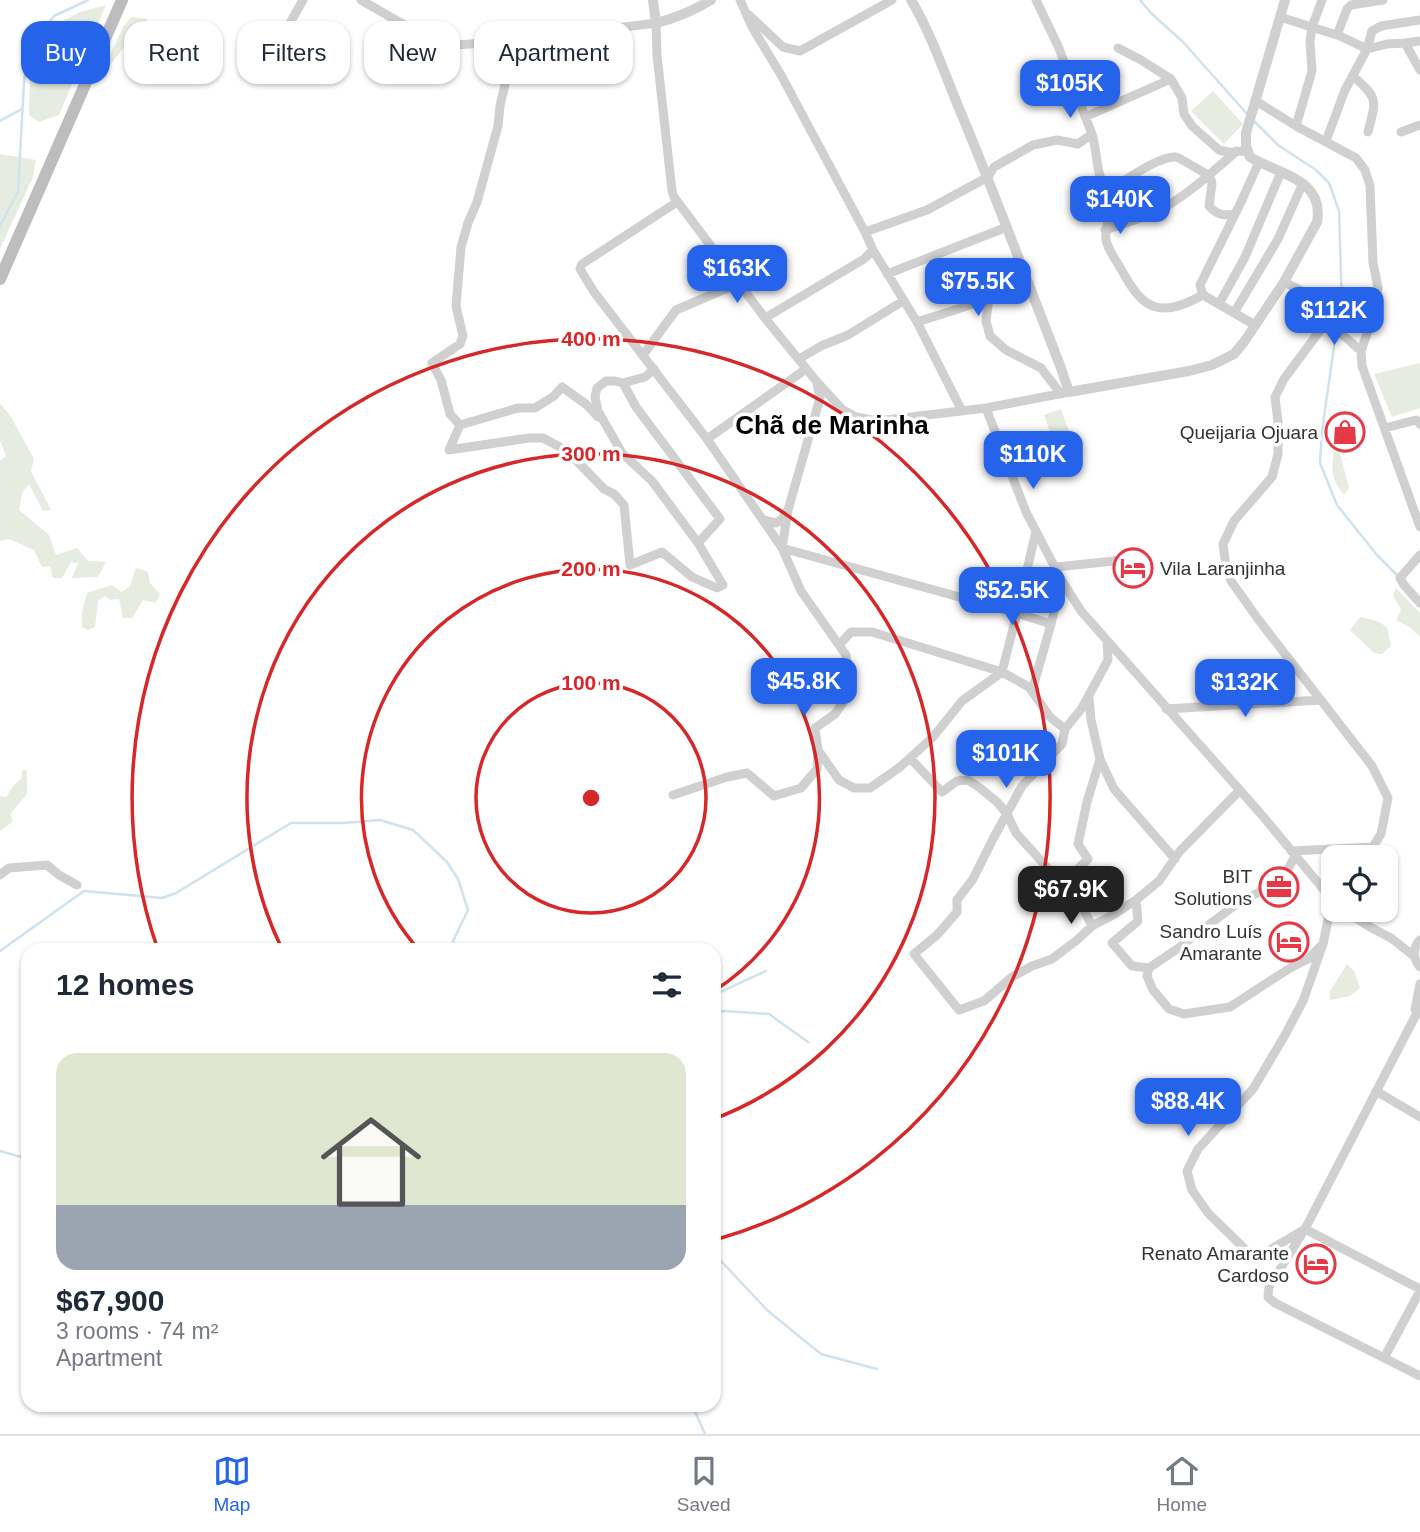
<!DOCTYPE html>
<meta charset="utf-8">
<style>
:root{--surface:#fff;--page:#f2f2f3;--text:#1f2937;--muted:#747a83;--line:#e0e1e3;--accent:#2563eb}
body{margin:0;font-family:Helvetica,sans-serif;background:var(--page);color:var(--text);height:100vh;display:flex;flex-direction:column;font-size:26px;white-space:nowrap}
*{box-sizing:border-box;margin:0}
p{font-size:23px;color:var(--muted)}
.icon{flex:none;width:38px;height:38px;fill:none;stroke:currentColor;stroke-width:2;stroke-linecap:round;stroke-linejoin:round}
.map{position:relative;flex:1;overflow:hidden}
.details{position:absolute;left:21px;top:943px;width:700px;height:469px;display:flex;flex-direction:column;background:var(--surface);border-radius:21px;box-shadow:0 2px 5px #0004}
.details>*{flex:none}
.hud{position:absolute;left:21px;top:21px;width:700px;height:63px;display:flex;gap:14px}
.tools{position:absolute;left:1321px;top:845px;display:grid;gap:14px}
.tools a{display:grid;place-items:center;width:77px;height:77px;border-radius:14px;background:var(--surface);box-shadow:0 2px 5px #0004;font-size:35px}
.price{position:absolute;translate:-50% -60px;padding:0 16px;border-radius:14px;background:var(--accent);color:#fff;font-size:23px;line-height:46px;filter:drop-shadow(0 2px 4px #0008)}
.price::after{content:'';position:absolute;left:50%;top:42px;width:21px;height:16px;margin-left:-10px;background:inherit;clip-path:polygon(0 0,100% 0,50% 100%)}
.price.selected{background:#222;color:#fff}
ul{padding:0;list-style:none}
li{display:grid;align-content:center;gap:14px;height:371px;padding:0 35px}
li+li{border-top:2px solid var(--line)}
li span{display:grid;place-items:center;height:217px;border-radius:21px;color:#555}
li>.icon{margin-inline-start:auto}
span .icon{width:126px;height:126px;fill:#fffc;stroke-width:1}
li b{font-size:30px}
h2{display:flex;justify-content:space-between;align-items:center;height:84px;padding:0 35px;font-size:30px}
.chip{padding:0 24px;border-radius:21px;background:var(--surface);box-shadow:0 2px 5px #0004;font-size:24px;line-height:63px}
.chip.selected{background:var(--accent);color:#fff}
.menu{display:flex;justify-content:space-around;align-items:center;height:98px;border-top:2px solid var(--line);background:var(--surface);font-size:19px;color:var(--muted)}
.menu a{display:grid;justify-items:center;gap:4px}
.menu .selected{color:var(--accent)}
.map>svg:first-child{display:block}
.green{fill:#e6ecdf}
.lines{fill:none;stroke-linecap:round;stroke-linejoin:round}
.stream{stroke:#cfe2ee;stroke-width:2.5}
.minor{stroke:#d0d0d0;stroke-width:9}
.tertiary{stroke:#d0d0d0;stroke-width:10}
.secondary{stroke:#bdbdbd;stroke-width:12}
.ring{fill:none;stroke:#d62828;stroke-width:3.5}
.labels{text-anchor:middle;stroke-width:7;stroke-linejoin:round;paint-order:stroke}
.poi-label{font-size:19px;fill:#333;stroke:#fff;text-anchor:end}
.district-label{font-size:26px;font-weight:bold;fill:#000;stroke:#fff}
.centre{fill:#d62828;stroke:#fff;stroke-width:3.5}
.ring-label{font-size:21px;text-anchor:middle;font-weight:bold;fill:#d62828;stroke:#fff;stroke-width:7;stroke-linejoin:round;paint-order:stroke}
</style>
<div class="map">
<svg width="1420" height="1434" viewBox="0 0 1420 1434">
<rect width="100%" height="100%" fill="#fff"/>
<path class="green" d="M106,5L59,115L39,122L29,115L30,70L42,44L57,24L80,12Z
M131,17L147,19L150,33L139,39L128,42L99,79L123,27Z
M1213,91L1243,124L1224,144L1191,111Z
M0,154L36,160L33,177L0,249Z
M1420,363V408L1392,417L1374,374Z
M0,403L11,417L34,459L31,471L51,510L43,511L29,484L22,493L19,510L49,535L56,555L77,548L88,561L106,562L98,577L72,578L78,563L71,562L62,578H53L50,566L42,567L34,550L9,539L0,541V461L6,456L0,440Z
M1061,409L1074,445L1057,452L1044,415Z
M1334,450H1339L1349,488L1344,495C1331,478 1331,471 1334,450Z
M136,568L148,572L150,583L160,594L156,603L143,600L132,618H123L119,599L110,600L105,596L98,601L95,627L88,630L82,627V612L87,593L112,585L122,592L130,586Z
M1396,588L1420,613V637L1411,628L1396,620L1401,610L1393,595Z
M1360,617L1377,621L1387,627L1391,646L1382,654L1374,653L1350,630Z
M23,769L27,771V794L11,813L12,822L0,831V796L6,797L14,785L21,779Z
M1347,964L1354,971L1360,988L1350,996L1330,1000V991Z"/>
<g class="lines">
<path class="stream" d="M1140,0L1151,13L1183,42L1248,115
M1253,120L1278,145L1316,170L1329,183L1339,211L1342,308L1337,326
M0,121L22,109
M0,226L18,192L24,82L28,50L54,16L88,0
M1336,333L1322,431L1320,463L1337,505L1377,555L1398,576
M0,951L84,891L162,898L176,893L291,823H343L380,820L413,830L447,862L458,879L468,910L453,941L454,950
M714,995L766,971
M714,1013L725,1011L769,1014L808,1042
M0,1151L28,1159
M714,1256L720,1260L714,1303
M720,1260L768,1311L821,1354L877,1369
M692,1405L705,1434"/>
<path class="minor" d="M361,0L441,46L515,41L656,23L657,55L672,191L674,197L765,318L817,382L843,410L856,417L877,421L986,408L1069,392
M740,0L752,27L781,75L865,232
M749,15L783,47L800,51L892,0
M1280,17L1340,36L1367,49L1387,44L1405,43L1420,70
M1337,35L1347,9L1351,5L1383,0
M1405,43L1420,41
M1118,48L1141,60L1171,79
M260,76L303,0
M1353,76C1379,99 1376,100 1368,132
M1256,101L1296,126L1356,158L1365,170L1370,186L1373,263L1378,287L1376,307L1361,351L1362,366L1420,527
M1085,117L1171,79L1182,98L1184,114L1192,126L1219,150L1228,152L1247,151
M1296,126L1312,71L1310,41L1312,27L1322,0
M1401,132L1420,125
M1092,134C1096,147 1096,159 1099,172C1101,182 1109,192 1110,202C1112,216 1104,227 1106,240C1108,250 1116,260 1121,269C1143,310 1159,319 1203,295
M1326,141L1345,90L1367,49L1372,31L1381,26L1420,20
M1106,192C1122,183 1159,155 1176,157C1180,158 1204,173 1210,176L1212,184L1209,206C1217,215 1224,216 1235,214
M677,202L582,264L580,269L594,292L707,439L782,548L788,510L820,398L817,384
M1105,230C1124,223 1144,218 1162,209C1190,193 1212,172 1237,151
M873,250L917,322L962,411
M887,274L1007,227
M1284,282L1302,291L1327,321L1361,351
M989,298L986,321L990,336L1006,350L1041,368L1061,394
M1219,304L1245,257L1281,172
M1234,313L1278,239L1303,183
M765,318L864,259L873,250L865,232L927,210L988,177L994,167L1033,145L1057,140L1078,144L1092,134L1058,46L1036,0
M1327,321L1284,379L1275,397L1278,422V454L1272,477L1234,521L1223,544L1226,566L1231,581L1258,619L1372,766L1388,798L1381,834L1366,858
M917,322L961,308L1029,283
M1255,325L1203,295L1200,285L1242,200L1259,162
M643,355L676,310L739,283
M799,359L821,346L848,335L903,301
M623,383L636,407L720,519L698,543L652,481L622,453L598,411L595,397L597,388L606,381H615L623,383L645,377L654,369
M986,408L1026,512L1062,581L1081,611L1261,814L1334,902
M460,425L449,450L529,438H543L560,447L576,460L604,489L614,494L624,505L630,565L662,552L692,577L717,588L723,585L698,543
M460,425L450,414L441,380L432,363L460,344L463,336L456,306L461,247L468,223L477,202L498,126L500,106L515,41
M460,425L518,408H535L554,396L562,387L587,405L598,417
M1385,428L1416,420L1420,424
M707,439L806,369
M763,520L776,523L782,519L787,511
M1036,531L1017,613L1051,624L1062,581
M782,548L1017,613L1002,672L872,632H851L839,645
M1420,555L1400,578L1404,585L1420,603
M1056,567L1134,559
M1032,691L1051,624
M1089,698L1091,720L1100,759L1114,789L1175,859
M1166,709L1321,700
M1065,729L1082,708L1108,660L1107,640
M818,750L839,780L854,788H870L900,767L933,737L962,701L1002,672L1029,687L1050,717L1065,729L1062,744L1022,786L994,837L973,879L957,900V912L937,935L914,954L959,1010L984,1001L1012,977L1032,966L1052,959L1077,940L1092,926L1113,915L1136,900
M910,758L942,792L957,781L968,780L980,788L997,802L1007,814L1016,833L1062,884
M1240,790L1180,851L1159,881L1136,900L1138,921L1112,943L1132,966L1149,968L1177,949L1239,902L1268,888L1286,873L1295,856
M673,795L727,777L747,773L774,796L801,788L817,769L818,750L815,728L835,714L850,692L846,655L801,591L782,548
M1291,851L1373,847
M0,875L9,868L47,865L59,875L77,885
M1344,910L1368,926L1391,938L1414,956
M1092,926L1084,910L1062,884L1088,859L1078,844L1087,802L1100,759
M1420,940C1412,948 1413,959 1420,967
M1323,944L1303,1001L1285,1035L1253,1089L1198,1149L1187,1171L1192,1190L1208,1213L1250,1254L1268,1251L1305,1229L1420,1289
M1149,968L1147,976L1153,990L1169,1009L1184,1014L1230,1007L1290,968L1308,959L1323,944L1332,901
M1420,1007L1305,1229L1269,1287L1268,1297L1275,1303L1420,1376
M1415,1010L1420,984
M1376,1091L1420,1117
M1384,1358L1420,1291"/>
<path class="tertiary" d="M653,0L656,23C676,18 693,11 711,0
M911,0C932,35 945,75 961,113C996,197 1028,283 1061,368L1069,392L1189,371L1212,365L1234,354L1244,342L1284,282L1317,222C1325,179 1278,174 1250,157L1246,146V133L1285,0"/>
<path class="secondary" d="M0,279L122,0"/>
</g>
<g class="ring">
<circle cx="591" cy="798" r="115"/>
<path d="M419 950A229 229 0 1 1 714 991"/>
<path d="M282 949A344 344 0 1 1 714 1119"/>
<path d="M157 947A459 459 0 1 1 718 1239"/>
</g>
<defs>
<g id="shop-ring" transform="scale(2.0125)"><circle r="9.5" fill="#fff" stroke="#e63946" stroke-width="1.5"/><path d="M-5-2.5h2.3a2.7 3.5 0 0 1 5.4 0H5L5.5 6h-11ZM-1.5-2.5h3a1.5 2.3 0 0 0-3 0Z" fill="#e63946"/></g>
<g id="hotel-ring" transform="scale(2.0125)"><circle r="9.5" fill="#fff" stroke="#e63946" stroke-width="1.5"/><path d="M-6-4.5h1.5V1H6V5H4.5V3h-9V5H-6ZM-4 0a1.8 1.8 0 1 1 3.6 0ZM.5 0V-2.5h3Q6-2.5 6 0Z" fill="#e63946"/></g>
<g id="office-ring" transform="scale(2.0125)"><circle r="9.5" fill="#fff" stroke="#e63946" stroke-width="1.5"/><path d="M-6-3h4V-5.5h4V-3h4V5H-6ZM-1-4.5V-3h2v-1.5ZM-6 0V1H6V0Z" fill="#e63946"/></g>
</defs>
<g fill-rule="evenodd">
<use href="#shop-ring" x="1345" y="432"/>
<use href="#hotel-ring" x="1133" y="568"/>
<use href="#office-ring" x="1279" y="887"/>
<use href="#hotel-ring" x="1289" y="942"/>
<use href="#hotel-ring" x="1316" y="1264"/>
</g>
<g class="labels">
<g class="poi-label">
<text x="1318" y="439">Queijaria Ojuara</text>
<text x="1160" y="575" text-anchor="start">Vila Laranjinha</text>
<text x="1252" y="883">BIT<tspan x="1252" dy="22">Solutions</tspan></text>
<text x="1262" y="938">Sandro Luís<tspan x="1262" dy="22">Amarante</tspan></text>
<text x="1289" y="1260">Renato Amarante<tspan x="1289" dy="22">Cardoso</tspan></text>
</g>
<g class="district-label">
<text x="832" y="434">Chã de Marinha</text>
</g>
</g>
<circle cx="591" cy="798" r="10" class="centre"/>
<g class="ring-label">
<text x="591" y="346">400 m</text>
<text x="591" y="461">300 m</text>
<text x="591" y="576">200 m</text>
<text x="591" y="690">100 m</text>
</g>
</svg>
<div class="tools">
<a><svg class="icon" aria-label="locate" viewBox="0 0 24 24"><circle cx="12" cy="12" r="6"/><path d="M12 2v4M12 18v4M2 12h4M18 12h4"/></svg></a>
</div>
<b class="price" style="left:1070px;top:120px">$105K</b>
<b class="price" style="left:1120px;top:236px">$140K</b>
<b class="price" style="left:737px;top:305px">$163K</b>
<b class="price" style="left:978px;top:318px">$75.5K</b>
<b class="price" style="left:1334px;top:347px">$112K</b>
<b class="price" style="left:1033px;top:491px">$110K</b>
<b class="price" style="left:1012px;top:627px">$52.5K</b>
<b class="price" style="left:804px;top:718px">$45.8K</b>
<b class="price" style="left:1245px;top:719px">$132K</b>
<b class="price" style="left:1006px;top:790px">$101K</b>
<b class="price selected" style="left:1071px;top:926px">$67.9K</b>
<b class="price" style="left:1188px;top:1138px">$88.4K</b>
<div class="hud">
<a class="chip selected">Buy</a>
<a class="chip">Rent</a>
<a class="chip">Filters</a>
<a class="chip">New</a>
<a class="chip">Apartment</a>
</div>
<section class="details">
<h2>12 homes<svg class="icon" aria-label="filters" viewBox="0 0 24 24"><path d="M4 7h16M4 17h16"/><circle cx="9" cy="7" r="2"/><circle cx="15" cy="17" r="2"/></svg></h2>
<ul>
<li><span style="background:linear-gradient(#dfe7d0 70%,#9aa5b1 0)"><svg class="icon" aria-label="home" viewBox="0 0 24 24"><path d="M3 11l9-7 9 7M6 9v11h12V9"/></svg></span><div><b>$67,900</b><p>3 rooms · 74 m²</p><p>Apartment</p></div></li>
</ul>
</section>
</div>
<nav class="menu">
<a class="selected"><svg class="icon" aria-label="map" viewBox="0 0 24 24"><path d="M3 6l6-2 6 2 6-2v14l-6 2-6-2-6 2zM9 4v14M15 6v14"/></svg>Map</a>
<a><svg class="icon" aria-label="saved" viewBox="0 0 24 24"><path d="M7 4h10v16l-5-4-5 4z"/></svg>Saved</a>
<a><svg class="icon" aria-label="home" viewBox="0 0 24 24"><path d="M3 11l9-7 9 7M6 9v11h12V9"/></svg>Home</a>
</nav>
